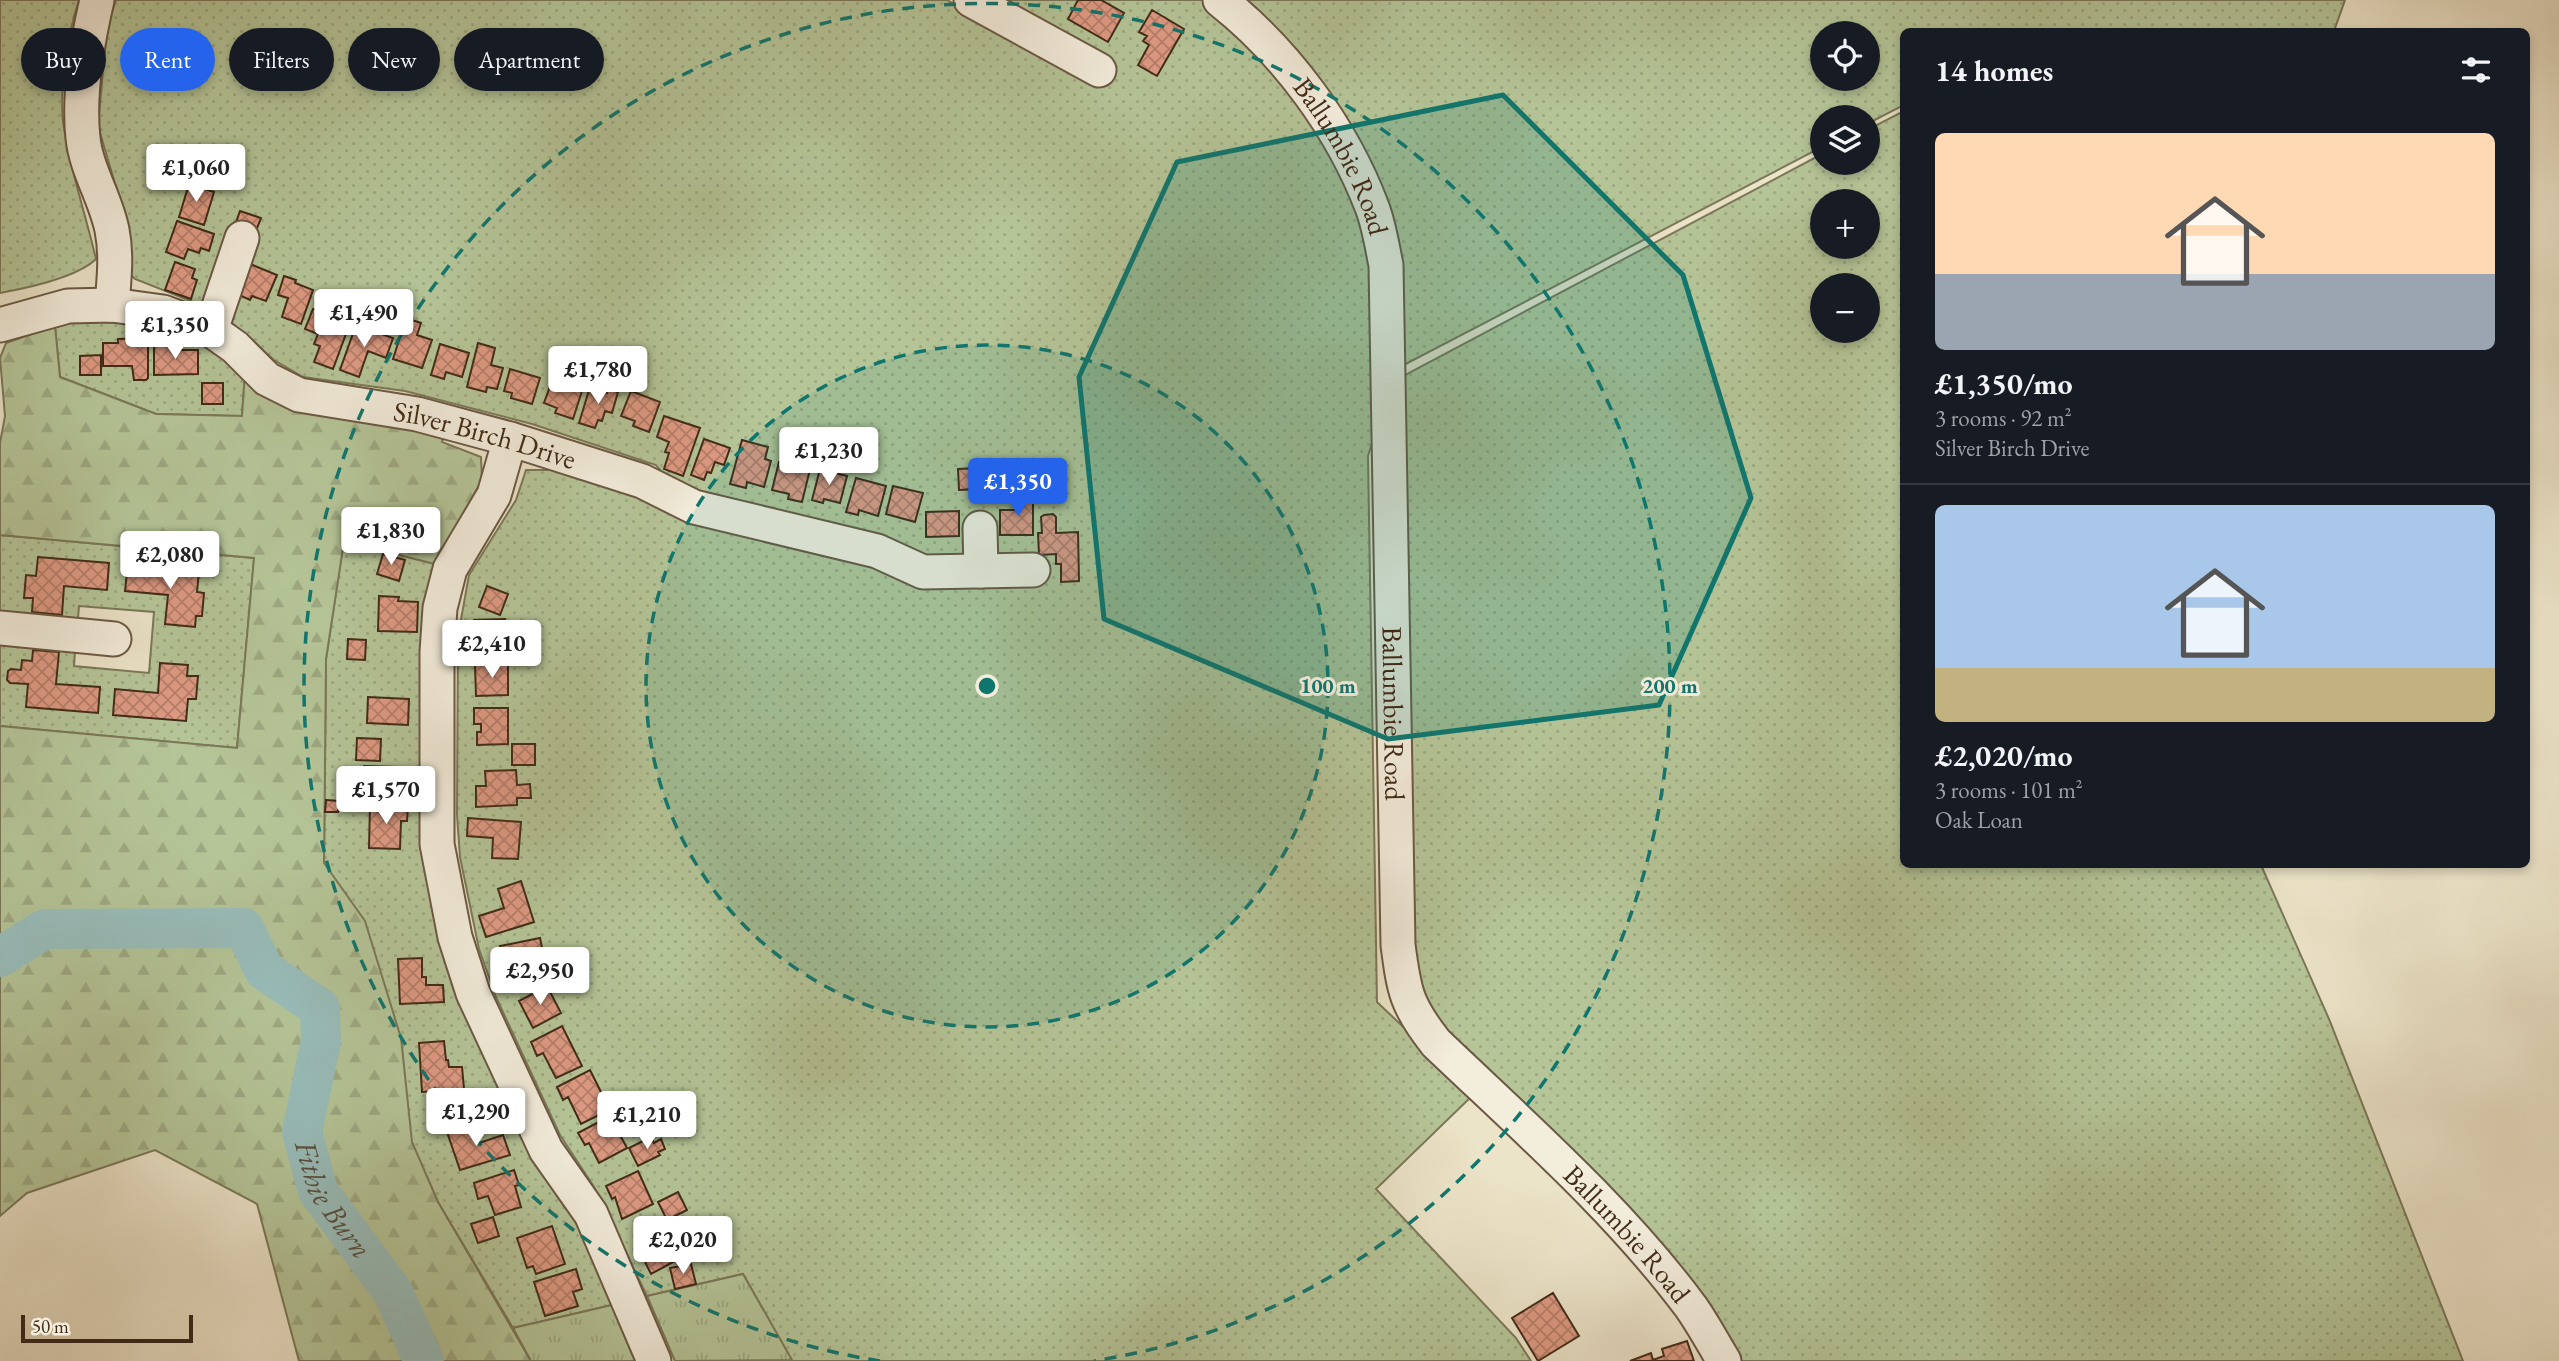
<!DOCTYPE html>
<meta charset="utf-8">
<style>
:root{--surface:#171b24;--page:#242831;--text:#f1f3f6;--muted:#9ea1a6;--line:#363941;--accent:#2563eb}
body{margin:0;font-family:"EB Garamond",serif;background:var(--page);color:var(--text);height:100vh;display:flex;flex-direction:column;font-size:26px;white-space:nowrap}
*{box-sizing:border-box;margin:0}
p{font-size:23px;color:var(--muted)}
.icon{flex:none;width:38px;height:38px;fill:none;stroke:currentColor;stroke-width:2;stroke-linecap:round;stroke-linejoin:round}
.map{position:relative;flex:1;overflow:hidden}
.panel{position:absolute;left:1900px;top:28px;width:630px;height:840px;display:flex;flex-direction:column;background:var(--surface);border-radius:10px;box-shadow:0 4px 10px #0003}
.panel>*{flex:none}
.hud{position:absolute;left:21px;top:28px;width:665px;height:63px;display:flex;gap:14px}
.fabs{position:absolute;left:1810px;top:21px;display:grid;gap:14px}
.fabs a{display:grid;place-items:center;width:70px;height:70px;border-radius:50%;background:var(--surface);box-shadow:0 4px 10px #0003;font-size:35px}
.scale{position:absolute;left:21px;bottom:18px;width:172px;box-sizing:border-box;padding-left:7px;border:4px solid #412b17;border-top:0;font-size:19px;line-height:24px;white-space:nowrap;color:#412b17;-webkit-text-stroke:5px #f3eddc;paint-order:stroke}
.price{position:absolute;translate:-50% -60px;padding:0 16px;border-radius:7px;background:#fff;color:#222;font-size:23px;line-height:46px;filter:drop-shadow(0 2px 4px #0008)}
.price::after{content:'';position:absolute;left:50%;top:42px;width:21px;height:16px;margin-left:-10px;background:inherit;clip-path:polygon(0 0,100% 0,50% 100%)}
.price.selected{background:var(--accent);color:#fff}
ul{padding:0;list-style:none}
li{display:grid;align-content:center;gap:14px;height:371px;padding:0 35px}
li+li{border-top:2px solid var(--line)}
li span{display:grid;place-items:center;height:217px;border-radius:10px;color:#555}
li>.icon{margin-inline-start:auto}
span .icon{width:126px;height:126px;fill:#fffc;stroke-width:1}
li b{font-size:30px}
h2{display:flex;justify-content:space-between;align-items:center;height:84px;padding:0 35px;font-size:30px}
.tag{padding:0 24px;border-radius:32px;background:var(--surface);box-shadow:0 4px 10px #0003;font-size:24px;line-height:63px}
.tag.selected{background:var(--accent);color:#fff}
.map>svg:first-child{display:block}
.grass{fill:url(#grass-dots);stroke:#7b7858;stroke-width:2;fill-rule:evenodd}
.forest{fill:url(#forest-firs);stroke:#7b7858;stroke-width:2}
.park{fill:url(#park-tufts);stroke:#7b7858;stroke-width:2}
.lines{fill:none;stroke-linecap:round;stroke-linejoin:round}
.river{stroke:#99bebb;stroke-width:40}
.building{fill:url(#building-cross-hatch);stroke:#412b17;stroke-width:2}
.minor-casing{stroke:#6c5944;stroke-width:37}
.minor{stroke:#f3eddc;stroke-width:33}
.marked{fill:#0f766e;fill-opacity:0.2;stroke:#0f766e;stroke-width:5;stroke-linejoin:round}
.ring{fill:none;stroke:#0f766e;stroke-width:3.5;stroke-dasharray:12 9}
.labels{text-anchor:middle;stroke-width:6;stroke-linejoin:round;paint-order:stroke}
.street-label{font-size:28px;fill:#412b17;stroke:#f3eddc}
.water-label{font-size:30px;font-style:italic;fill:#575040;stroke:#f3eddc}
.centre{fill:#0f766e;stroke:#f3eddc;stroke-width:3.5}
.ring-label{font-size:21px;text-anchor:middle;font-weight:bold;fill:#0f766e;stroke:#f3eddc;stroke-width:6;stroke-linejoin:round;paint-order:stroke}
</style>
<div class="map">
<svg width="2559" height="1361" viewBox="0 0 2559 1361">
<defs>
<pattern id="grass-dots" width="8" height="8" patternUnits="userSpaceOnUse" patternTransform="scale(1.75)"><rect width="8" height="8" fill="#b5c598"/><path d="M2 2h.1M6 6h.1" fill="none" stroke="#9da982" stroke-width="1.8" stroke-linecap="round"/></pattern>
<pattern id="forest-firs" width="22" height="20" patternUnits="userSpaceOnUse" patternTransform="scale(1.75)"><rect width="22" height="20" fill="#b5c598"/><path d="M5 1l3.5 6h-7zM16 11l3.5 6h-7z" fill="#9da982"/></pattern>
<pattern id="park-tufts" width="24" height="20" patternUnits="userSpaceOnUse" patternTransform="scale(1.75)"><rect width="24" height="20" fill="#b5c598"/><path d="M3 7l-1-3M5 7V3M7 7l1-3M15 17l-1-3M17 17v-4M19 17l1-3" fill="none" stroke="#9da982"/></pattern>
<pattern id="building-cross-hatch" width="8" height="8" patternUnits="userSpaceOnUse" patternTransform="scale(1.75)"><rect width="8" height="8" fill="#de9a83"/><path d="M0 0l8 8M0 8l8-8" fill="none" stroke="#b67e6a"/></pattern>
</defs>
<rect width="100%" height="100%" fill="#ece4c9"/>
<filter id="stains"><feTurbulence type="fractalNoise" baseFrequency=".00286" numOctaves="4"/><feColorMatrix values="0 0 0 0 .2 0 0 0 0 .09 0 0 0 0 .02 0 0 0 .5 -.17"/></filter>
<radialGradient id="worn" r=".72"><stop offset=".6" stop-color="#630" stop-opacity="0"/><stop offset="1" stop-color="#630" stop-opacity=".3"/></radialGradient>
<path class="grass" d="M0,0H79C68,32 58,95 64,128C71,172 86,216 96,259C77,278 27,288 0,293Z
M116,0H947L954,4L960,1L1054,52V59L1083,75L1089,72L1096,76L1102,66L983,0H1204L1264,51L1276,36L1239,0H2345L2334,31L1904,32V105L1867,124V117H1822V147L1396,369L1368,456L1377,1002L1474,1094L1376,1189L1516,1338L1531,1361H789L791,1360L743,1274L647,1296L594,1187L560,1135L496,997L479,949L460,857L457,815L458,636L469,575L516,500L526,470H557L558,463L671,501L687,516L875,560L922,581L1032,579V561C1000,561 994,561 988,528L969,529L970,545L964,556L950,564L915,559L879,542L678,491L656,465L532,424L405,391L303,377L274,360L225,317L253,238L234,231L208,308L135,279L130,274L132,254L124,214L98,126L107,26ZM1822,33H1867V79H1822Z
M1904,111V864L2261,865L2329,1019L2463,1361H1739L1442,1035L1415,994L1407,797L1405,375L1822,154V163H1867V130ZM1822,201H1867V247H1822ZM1822,285H1867V331H1822Z
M106,314L204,338L245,373L242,416L156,414L60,377L55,326L22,337L21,329Z
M0,535L254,558L237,748L0,726V641L75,651L74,666L149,673L154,612L79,606L78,618L59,620L0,614Z
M344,540L435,564L423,847L455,992L531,1158L582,1229L612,1305L513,1328L438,1202L411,1142L401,1038L324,863L326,659Z"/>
<path class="forest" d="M55,326L60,377L156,414L242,416L245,373L445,433L442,442L481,457L482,480L435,564L344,541L326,659L324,863L365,921L401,1038L412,1142L438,1202L531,1361H299L257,1204L155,1150L27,1193L0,1216V726L237,748L254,558L0,535V443L5,416L0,358L6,343Z"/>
<path class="park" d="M743,1274L792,1360L675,1361L647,1296Z
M612,1305L635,1361H531L513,1328Z"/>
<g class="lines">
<path class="river" id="s1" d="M0,957L45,929L244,928L264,970L320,1008L321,1041L302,1132L318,1191L393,1292L424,1361"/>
</g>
<path class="building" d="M1078,0H1101L1124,13L1108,42L1068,19Z
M1152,10L1184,29L1157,76L1138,65L1149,45L1143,41L1147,36L1139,32Z
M189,184L214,192L204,225L179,217Z
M240,211L261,218L253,238L233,231Z
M177,221L214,234L209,251L201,248L199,253L188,249L184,259L166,252Z
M175,262L195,269L192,278L197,280L191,299L165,290Z
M250,264L277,275L266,301L252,296L250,300L237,294Z
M284,276L296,280L295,283L313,290L301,324L282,317L288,298L278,295Z
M313,309L350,323L333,369L314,362L320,346L314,344L318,334L305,329Z
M406,318L421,323L417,335L432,340L422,368L393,359Z
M356,325L393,338L386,358L368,351L359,377L340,370Z
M148,338V378L146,380H134L132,366H103V343H118V339Z
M478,343L495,348L491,365L503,368L497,389L487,387L486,392L467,387Z
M440,344L469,353L462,377L446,372L444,379L431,375Z
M154,346H171V350H198V374L154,375Z
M101,355V375H80V356Z
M510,369L540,378L532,404L511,398L512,393L504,391Z
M552,381L582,391L573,419L555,413L557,408L544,403Z
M202,383H223V404H202Z
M590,387L607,393L608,389L618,392L612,413L605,411L602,421L598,420L595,428L579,423Z
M631,391L660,402L649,432L633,426L635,421L621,416Z
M664,416L700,428L683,476L664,469L669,453L665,452L669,442L657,437Z
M704,439L730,448L724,465L715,462L711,473L707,472L704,480L691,475Z
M742,440L768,447L765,459L771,461L764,487L747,482L746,488L730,484Z
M800,453L813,457L802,502L788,499L789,494L772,490L779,462L797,466Z
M979,468H999V489H979Z
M979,468V489L959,490L958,469Z
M820,469L847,476L840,503L824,499L823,503L812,500Z
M856,478L886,486L878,516L859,510L858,515L846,512Z
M893,486L923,493L915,522L886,514Z
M1033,495V535H1000V510H1018V496Z
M959,511V536L926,537V512Z
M1053,514L1056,517V533L1078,532L1079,581L1061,582V564H1056V554L1039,555L1038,533H1042L1041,517L1044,515Z
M383,554L405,560L399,581L377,574Z
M38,557L109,563L107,590L64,586L62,615L32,612L33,598H24L26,575L36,576Z
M128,564L199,571L197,592L204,593L202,616H196L195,627L165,624L168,595L125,591Z
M487,586L508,594L500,615L479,607Z
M379,596L399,597L398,601L418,602L417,632L378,631Z
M505,619L506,657L475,658L474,620Z
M348,639L366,640L365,660L347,659Z
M33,650L59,652L56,684L100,687L98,713L26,707L28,684L10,683L7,680L8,671L11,669L21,670L22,660L32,661Z
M160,663L188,665L187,676H198L196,699H188L186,721L113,715L115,689L158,693Z
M475,665H508V695L476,696Z
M368,697L409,699L408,725L367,723Z
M474,708H508V744L477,745V732H481V724H474Z
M357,738L381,739L380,761L356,760Z
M512,744H535V765H512Z
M364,766L398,767L397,799L363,798L364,788H353V775H364Z
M516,770L517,785L530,784L531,798H517V805L476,807V786H486L485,771Z
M326,800L339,801L338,812H325Z
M370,805L408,806L407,821H401L400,849L369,848Z
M468,818L521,822L518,859L492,858L493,838L467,836Z
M521,881L534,922L486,937L479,916L504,908L498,889Z
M540,938L547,972L516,978L513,963L504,965L500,946Z
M422,958V977H426V985H443L444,1002L400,1004L398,959Z
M547,986L561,1013L533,1028L519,1001Z
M562,1026L582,1066L556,1078L543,1053L537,1056L531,1042Z
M444,1041L446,1060H448L449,1067H462L464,1089L422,1092L419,1043Z
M590,1070L605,1100L598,1103L603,1113L581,1124L568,1097L563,1100L557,1087Z
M610,1116L627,1148L599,1163L589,1143L585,1145L578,1133Z
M467,1125L468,1128L473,1126L479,1143L503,1135L510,1155L460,1170L447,1132Z
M651,1137L654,1143L661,1139L665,1149L658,1152L660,1155L638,1166L629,1148Z
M514,1170L519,1185L515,1186L521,1207L495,1215L488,1196L478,1199L474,1183Z
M638,1171L653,1204L622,1219L615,1197L612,1199L606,1186Z
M678,1192L687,1210L667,1220L658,1202Z
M493,1217L499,1236L478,1243L471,1224Z
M671,1225L675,1233L686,1227L691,1228L694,1234L692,1238L681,1244L686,1255L651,1274L643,1258L648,1255L640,1241Z
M552,1226L565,1264L536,1274L533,1266L527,1268L517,1238Z
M691,1264L696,1284L675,1289L670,1268Z
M576,1269L582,1289L573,1292L578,1306L545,1316L534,1282Z
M1553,1293L1579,1336L1538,1361L1512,1318Z
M1687,1341L1694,1361H1630L1651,1353L1653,1360L1664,1356L1662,1349Z"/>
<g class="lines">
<g class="minor-casing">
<g id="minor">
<path d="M97,0C87,43 78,93 83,138C86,169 106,199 112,230C117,255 114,279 112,305"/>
<path d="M971,0L1099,70"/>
<path id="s2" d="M1220,0C1286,52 1342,128 1372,207C1379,225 1382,246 1386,265L1398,945C1404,991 1406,1005 1436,1043C1524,1127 1618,1209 1691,1307C1703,1324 1713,1343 1724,1361"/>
<path id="s3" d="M0,325L68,306L112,305L163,312L211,330L235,347L267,379L299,395L417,414L510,439L642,481L694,507L877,551L923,572L1033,570"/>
<path d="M211,330L242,238"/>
<path d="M510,439L494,495L450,569L440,608L437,652V844L455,937L473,993L546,1150L591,1214L654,1361"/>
<path d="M980,528L981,571"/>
<path d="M0,628L114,639"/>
</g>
</g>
<use href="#minor" class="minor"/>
</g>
<path class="marked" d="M1503,95L1683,275L1751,498L1659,705L1388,739L1104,619L1079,377L1177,162Z"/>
<circle cx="987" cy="686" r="341" fill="#0f766e" fill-opacity=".12"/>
<g class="ring">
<circle cx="987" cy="686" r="341"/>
<path d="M880 1361A683 683 0 1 1 1094 1361"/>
</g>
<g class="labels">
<g class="street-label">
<text dy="10" stroke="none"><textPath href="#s2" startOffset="201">Ballumbie Road</textPath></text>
<text dy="10" stroke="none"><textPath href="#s3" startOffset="518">Silver Birch Drive</textPath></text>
<text dy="10" stroke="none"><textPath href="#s2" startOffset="768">Ballumbie Road</textPath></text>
<text dy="10" stroke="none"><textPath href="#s2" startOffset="1377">Ballumbie Road</textPath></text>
</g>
<g class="water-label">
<text dy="10" stroke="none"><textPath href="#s1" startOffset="567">Fithie Burn</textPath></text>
</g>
</g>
<circle cx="987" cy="686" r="10" class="centre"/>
<g class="ring-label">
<text x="1328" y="693">100 m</text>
<text x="1670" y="693">200 m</text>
</g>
<rect width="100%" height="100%" filter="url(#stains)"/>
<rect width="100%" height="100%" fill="url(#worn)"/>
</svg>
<div class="fabs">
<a><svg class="icon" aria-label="locate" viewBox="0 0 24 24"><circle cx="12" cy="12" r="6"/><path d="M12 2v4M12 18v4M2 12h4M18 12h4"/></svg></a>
<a><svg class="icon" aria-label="layers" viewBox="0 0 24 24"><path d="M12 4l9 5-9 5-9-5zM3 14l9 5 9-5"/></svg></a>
<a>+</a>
<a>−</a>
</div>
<div class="scale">50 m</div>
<b class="price" style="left:196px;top:204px">£1,060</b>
<b class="price" style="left:364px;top:349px">£1,490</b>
<b class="price" style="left:175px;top:361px">£1,350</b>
<b class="price" style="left:598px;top:406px">£1,780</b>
<b class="price" style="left:829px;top:487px">£1,230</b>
<b class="price selected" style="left:1018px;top:518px">£1,350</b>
<b class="price" style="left:391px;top:567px">£1,830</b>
<b class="price" style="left:170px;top:591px">£2,080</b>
<b class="price" style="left:492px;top:680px">£2,410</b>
<b class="price" style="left:386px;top:826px">£1,570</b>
<b class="price" style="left:540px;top:1007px">£2,950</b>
<b class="price" style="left:476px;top:1148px">£1,290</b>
<b class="price" style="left:647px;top:1151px">£1,210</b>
<b class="price" style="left:683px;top:1276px">£2,020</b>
<div class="hud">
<a class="tag">Buy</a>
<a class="tag selected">Rent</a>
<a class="tag">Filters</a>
<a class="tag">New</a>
<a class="tag">Apartment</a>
</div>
<section class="panel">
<h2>14 homes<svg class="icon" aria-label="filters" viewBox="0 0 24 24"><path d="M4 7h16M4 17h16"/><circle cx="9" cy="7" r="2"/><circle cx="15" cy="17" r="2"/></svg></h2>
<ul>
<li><span style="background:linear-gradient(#ffd9b3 65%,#9aa5b1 0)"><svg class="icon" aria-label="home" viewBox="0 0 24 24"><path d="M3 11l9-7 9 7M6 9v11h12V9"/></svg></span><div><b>£1,350/mo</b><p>3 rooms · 92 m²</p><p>Silver Birch Drive</p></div></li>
<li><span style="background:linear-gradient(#a9c7e8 75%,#c2b280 0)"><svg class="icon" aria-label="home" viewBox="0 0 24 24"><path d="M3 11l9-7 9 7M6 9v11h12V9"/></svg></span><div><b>£2,020/mo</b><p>3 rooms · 101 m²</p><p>Oak Loan</p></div></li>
</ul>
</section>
</div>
